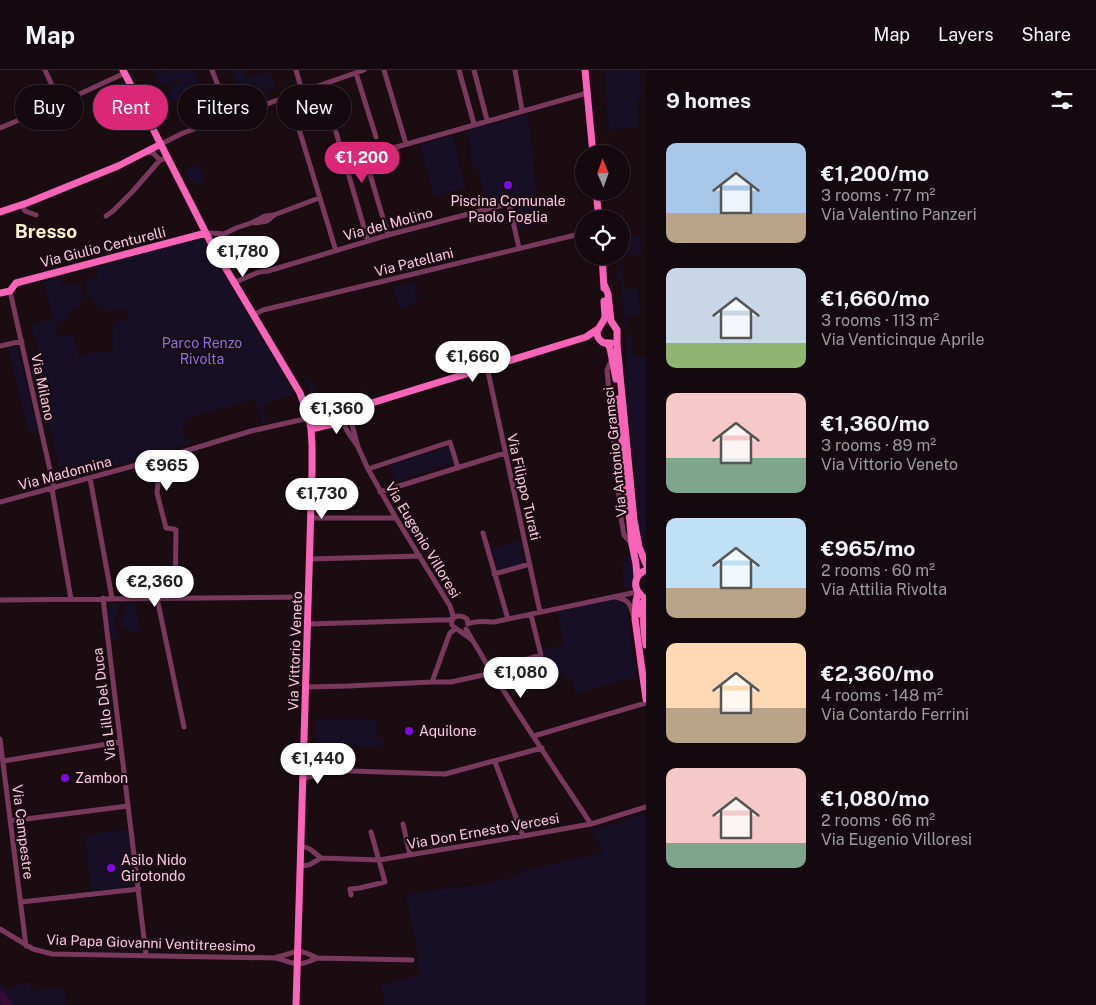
<!DOCTYPE html>
<meta charset="utf-8">
<style>
:root{--surface:#14090e;--page:#1d1217;--text:#f1f3f6;--muted:#9d9a9e;--line:#332a2e;--accent:#db2777}
body{margin:0;font-family:"Public Sans",sans-serif;background:var(--page);color:var(--text);height:100vh;display:flex;flex-direction:column;font-size:19px;white-space:nowrap}
*{box-sizing:border-box;margin:0}
p{font-size:16px;color:var(--muted)}
.icon{flex:none;width:28px;height:28px;fill:none;stroke:currentColor;stroke-width:2;stroke-linecap:round;stroke-linejoin:round}
.map{position:relative;flex:1;overflow:hidden}
.details{display:flex;flex-direction:column;background:var(--surface);width:450px}
.details>*{flex:none}
.hud{position:absolute;left:15px;top:15px;width:475px;height:45px;display:flex;gap:10px}
.needle{width:32px;rotate:358deg}
.controls{position:absolute;left:575px;top:75px;display:grid;gap:10px}
.controls a{display:grid;place-items:center;width:55px;height:55px;border-radius:50%;background:var(--surface);box-shadow:0 1px 4px #0004,0 0 0 1px var(--line);font-size:25px}
.price{position:absolute;translate:-50% -42px;padding:0 11px;border-radius:18px;background:#fff;color:#222;font-size:16px;line-height:32px;filter:drop-shadow(0 1px 2px #0008)}
.price::after{content:'';position:absolute;left:50%;top:30px;width:15px;height:11px;margin-left:-8px;background:inherit;clip-path:polygon(0 0,100% 0,50% 100%)}
.price.active{background:var(--accent);color:#fff}
ul{padding:0;list-style:none}
li{display:flex;align-items:center;gap:15px;height:125px;padding:0 20px}
li span{display:grid;place-items:center;flex:none;width:140px;height:100px;border-radius:10px;color:#555}
li>.icon{margin-inline-start:auto}
span .icon{width:60px;height:60px;fill:#fffc;stroke-width:1}
li b{font-size:21px}
h2{display:flex;justify-content:space-between;align-items:center;height:60px;padding:0 20px;font-size:21px}
.chip{padding:0 18px;border-radius:22px;background:var(--surface);box-shadow:0 1px 4px #0004,0 0 0 1px var(--line);font-size:18px;line-height:45px}
.chip.active{background:var(--accent);color:#fff}
header{display:flex;align-items:center;gap:30px;box-sizing:border-box;height:70px;padding:0 25px;background:var(--surface);border-bottom:1px solid var(--line)}
header strong{font-size:24px}
nav{display:flex;gap:28px;margin-inline-start:auto;font-size:18px}
main{display:flex;flex:1;min-height:0}
.map>svg:first-child{display:block}
.green{fill:#170f25}
.lines{fill:none;stroke-linecap:round;stroke-linejoin:round}
.river{stroke:#350a34;stroke-width:9}
.street{stroke:#78395c;stroke-width:5}
.secondary{stroke:#f764b8;stroke-width:7}
.poi-dot{fill:#790be6;stroke:#1b0c12;stroke-width:2}
.labels{text-anchor:middle;stroke-width:4.5;stroke-linejoin:round;paint-order:stroke}
.poi-label{font-size:14px;fill:#fcc8e1;stroke:#1b0c12;text-anchor:start}
.street-label{font-size:14px;fill:#fcc8e1;stroke:#1b0c12}
.park-label{font-size:14px;fill:#8373dd;stroke:#1b0c12}
.district-label{font-size:19px;font-weight:bold;fill:#fcf1ca;stroke:#1b0c12}
</style>
<header>
<strong>Map</strong>
<nav><a>Map</a><a>Layers</a><a>Share</a></nav>
</header>
<main>
<div class="map">
<svg width="646" height="935" viewBox="0 0 646 935">
<rect width="100%" height="100%" fill="#1b0c12"/>
<path class="green" d="M153,0H162L164,5L174,0H193L201,17L171,33L166,24L171,21L170,17L182,11L181,8L162,17Z
M238,0H244L247,9L270,1L276,19L274,20L273,17L267,19L270,28L267,29L264,19L255,22L259,32L245,37L233,2Z
M604,0H640L642,26L637,30L638,58L609,60Z
M235,14L243,38L233,41L224,17Z
M218,23L225,42L220,44L216,34L211,35L209,28L205,29L204,28Z
M528,43L539,155L520,160C518,152 518,132 507,131C501,130 493,134 487,136L478,99H474L470,82L472,81L467,61L493,53V55L513,50V47Z
M452,65L466,118L434,126L420,75Z
M198,94L206,111L196,114L194,110L189,112L184,102Z
M640,166L642,181L640,184L622,186L624,219L637,218L640,245L627,246L628,259H625L621,210L613,207L618,205V202L620,201L619,186H621V168Z
M203,168L280,298L293,325L262,334L267,352L262,353L254,329L183,349L186,357L181,359L184,368L188,367L190,374L64,411L42,331L40,328L31,289L38,285L39,282L31,255L51,249L53,246L43,211L57,209H59L63,215L78,213L80,215L84,229L80,232L79,237L71,240C67,253 64,248 55,255L57,265H74L78,286L114,280L112,269L113,254L118,251L128,248L126,240L124,239L109,241L105,240L102,235L96,236L94,231L89,228L85,214L89,209L96,207L98,205L97,199L98,197L120,192V190Z
M418,212L413,221L420,224L416,231L413,232V235L400,238L393,217Z
M626,264L632,265L634,287L646,286V475L641,461L639,441L625,304L627,286Z
M18,277L38,362L29,364L8,279Z
M310,308L321,327L316,330L305,311Z
M448,377L453,393L396,411L389,395Z
M521,470L522,479L520,481L521,485L524,487L525,493L496,500L495,494L497,491L496,487L492,486L490,479Z
M630,486L635,502L633,512V519L628,520L627,517H624L622,487Z
M613,529C620,531 624,533 627,540L636,606L576,624L571,609H565L543,589L545,588L543,580L564,574L557,542Z
M110,534H117L119,539L114,553L118,561L119,569L111,570L107,538Z
M126,534H133L135,536L141,562L129,560L120,555C120,550 123,548 124,543C125,539 123,537 126,534Z
M316,649H374L377,653L376,668H383V676H315Z
M646,743V935H384L381,915L420,905L419,895H417L418,879L416,878L406,825L458,816L459,819L519,806V802L604,782L591,761Z
M128,759L136,815L91,821L85,765Z
M0,912L4,918L12,919L17,915L30,912L31,921L64,918L66,935H0Z"/>
<g class="lines">
<path class="river" d="M0,924L9,935"/>
<path class="street" d="M45,0L60,33
M212,0L230,47
M296,0L302,21
M384,0L406,74
M459,0L474,54
M474,0L487,50
M515,0L522,40
M356,3L376,67
M289,26L336,181
M0,58L60,33L125,3
M336,62L368,171
M161,74L183,63L364,0
M386,80L587,23
M147,82L153,83L160,90
M369,101L388,165
M22,135L25,141L36,145
M106,146L113,141L133,121L160,90L168,88
M255,153L267,151L274,145
M206,163H211L224,164
M213,177L221,169L224,164L236,158L251,153L265,146L274,145L319,128
M233,213L259,202L268,201L388,165L503,135H507L510,138L519,178
M10,221L54,418
M253,245L263,240L584,163
M0,276L22,271
M612,289L607,300L621,448L624,465L631,473
M487,297L540,542
M358,377C352,367 341,357 344,344L350,347L358,377L368,399L396,448L450,536C451,539 453,544 453,547C453,553 450,550 452,555C453,557 468,566 472,570
M159,389L161,395L156,402L158,415L157,423L166,458L174,459L176,460L175,527
M368,399L450,372L458,398
M90,408L112,528
M52,419L71,529
M380,422L505,383
M0,432L159,389L251,361L309,348
M311,448H396
M483,463L508,549
M310,489L420,486
M494,504L530,494
M616,527C628,530 630,533 633,544
M103,528L146,885
M157,528L184,657
M0,530L309,527
M453,548C458,545 462,545 467,549L468,554
M309,554L438,550H447L452,549
M468,554C476,550 486,552 494,552L637,522
M466,559L492,603L563,712
M492,603L497,598L541,585L531,545
M432,612H451L492,603
M307,617L348,616L432,612L448,568L450,563L455,559
M534,666L646,633
M0,669L26,876
M3,691L120,672
M495,692L523,766
M304,694L314,696L319,700
M319,700L445,704L542,678
M304,708C311,707 315,706 319,700
M564,713L591,754
M10,751L128,736
M403,754L410,785
M302,776L310,779L321,788
M301,796L309,795L321,788L379,790L523,766L591,754L646,737
M351,825L350,819L360,818L385,812L371,762
M21,832L139,819
M0,859L33,879L52,884L276,888C296,893 296,898 317,888
M277,887C298,882 295,877 317,888L412,890"/>
<path class="secondary" d="M123,0L213,177L300,323L309,348L311,359L312,375V402L296,935
M585,0L593,84
M596,121L599,149
M0,142L27,133L118,96L161,74
M602,186L604,218
M604,214L608,224L611,251L617,260V274L634,450L639,477L646,494
M0,223L10,221L16,213L206,163
M604,231C604,236 605,242 605,247C603,255 592,261 600,270C603,274 606,273 611,273
M607,273L610,278L616,309
M618,329L632,474L636,494L637,507
M309,348L333,343L344,344
M311,359L337,353L347,341L352,339L586,267L598,259
M638,523L636,531L635,549L646,629
M641,525C632,517 635,504 646,500
M646,538C641,549 645,564 646,575
M639,544L640,536L646,528"/>
</g>
<g class="poi-dot">
<circle cx="508" cy="115" r="5"/>
<circle cx="409" cy="661" r="5"/>
<circle cx="65" cy="708" r="5"/>
<circle cx="111" cy="798" r="5"/>
</g>
<g class="labels">
<g class="poi-label">
<text x="508" y="136" text-anchor="middle">Piscina Comunale<tspan x="508" dy="16">Paolo Foglia</tspan></text>
<text x="419" y="666">Aquilone</text>
<text x="75" y="713">Zambon</text>
<text x="121" y="795">Asilo Nido<tspan x="121" dy="16">Girotondo</tspan></text>
</g>
<g class="street-label">
<text transform="translate(388 154) rotate(-15)" y="5">Via del Molino</text>
<text transform="translate(103 177) rotate(-14)" y="5">Via Giulio Centurelli</text>
<text transform="translate(414 192) rotate(-14)" y="5">Via Patellani</text>
<text transform="translate(43 317) rotate(78)" y="5">Via Milano</text>
<text transform="translate(615 382) rotate(-96)" y="5">Via Antonio Gramsci</text>
<text transform="translate(65 403) rotate(-15)" y="5">Via Madonnina</text>
<text transform="translate(524 417) rotate(77)" y="5">Via Filippo Turati</text>
<text transform="translate(423 470) rotate(59)" y="5">Via Eugenio Villoresi</text>
<text transform="translate(295 581) rotate(-88)" y="5">Via Vittorio Veneto</text>
<text transform="translate(104 634) rotate(-97)" y="5">Via Lillo Del Duca</text>
<text transform="translate(483 761) rotate(-10)" y="5">Via Don Ernesto Vercesi</text>
<text transform="translate(23 762) rotate(83)" y="5">Via Campestre</text>
<text transform="translate(151 873) rotate(2)" y="5">Via Papa Giovanni Ventitreesimo</text>
</g>
<g class="park-label">
<text x="202" y="278">Parco Renzo<tspan x="202" dy="16">Rivolta</tspan></text>
</g>
<g class="district-label">
<text x="46" y="168">Bresso</text>
</g>
</g>
</svg>
<div class="controls">
<a><svg class="needle" viewBox="-14 -14 28 28"><path d="M0-13l5 13h-10z" fill="#e53935"/><path d="M0 13l5-13h-10z" fill="#9d9a9e"/></svg></a>
<a><svg class="icon" aria-label="locate" viewBox="0 0 24 24"><circle cx="12" cy="12" r="6"/><path d="M12 2v4M12 18v4M2 12h4M18 12h4"/></svg></a>
</div>
<b class="price active" style="left:362px;top:114px">€1,200</b>
<b class="price" style="left:243px;top:208px">€1,780</b>
<b class="price" style="left:473px;top:313px">€1,660</b>
<b class="price" style="left:337px;top:365px">€1,360</b>
<b class="price" style="left:167px;top:422px">€965</b>
<b class="price" style="left:322px;top:450px">€1,730</b>
<b class="price" style="left:155px;top:538px">€2,360</b>
<b class="price" style="left:521px;top:629px">€1,080</b>
<b class="price" style="left:318px;top:715px">€1,440</b>
<div class="hud">
<a class="chip">Buy</a>
<a class="chip active">Rent</a>
<a class="chip">Filters</a>
<a class="chip">New</a>
</div>
</div>
<section class="details">
<h2>9 homes<svg class="icon" aria-label="filters" viewBox="0 0 24 24"><path d="M4 7h16M4 17h16"/><circle cx="9" cy="7" r="2"/><circle cx="15" cy="17" r="2"/></svg></h2>
<ul>
<li><span style="background:linear-gradient(#a9c7e8 70%,#b9a48a 0)"><svg class="icon" aria-label="home" viewBox="0 0 24 24"><path d="M3 11l9-7 9 7M6 9v11h12V9"/></svg></span><div><b>€1,200/mo</b><p>3 rooms · 77 m²</p><p>Via Valentino Panzeri</p></div></li>
<li><span style="background:linear-gradient(#c9d6e8 75%,#8fb573 0)"><svg class="icon" aria-label="home" viewBox="0 0 24 24"><path d="M3 11l9-7 9 7M6 9v11h12V9"/></svg></span><div><b>€1,660/mo</b><p>3 rooms · 113 m²</p><p>Via Venticinque Aprile</p></div></li>
<li><span style="background:linear-gradient(#f6c9c9 65%,#7fa58c 0)"><svg class="icon" aria-label="home" viewBox="0 0 24 24"><path d="M3 11l9-7 9 7M6 9v11h12V9"/></svg></span><div><b>€1,360/mo</b><p>3 rooms · 89 m²</p><p>Via Vittorio Veneto</p></div></li>
<li><span style="background:linear-gradient(#bfe0f5 70%,#b9a48a 0)"><svg class="icon" aria-label="home" viewBox="0 0 24 24"><path d="M3 11l9-7 9 7M6 9v11h12V9"/></svg></span><div><b>€965/mo</b><p>2 rooms · 60 m²</p><p>Via Attilia Rivolta</p></div></li>
<li><span style="background:linear-gradient(#ffd9b3 65%,#b9a48a 0)"><svg class="icon" aria-label="home" viewBox="0 0 24 24"><path d="M3 11l9-7 9 7M6 9v11h12V9"/></svg></span><div><b>€2,360/mo</b><p>4 rooms · 148 m²</p><p>Via Contardo Ferrini</p></div></li>
<li><span style="background:linear-gradient(#f6c9c9 75%,#7fa58c 0)"><svg class="icon" aria-label="home" viewBox="0 0 24 24"><path d="M3 11l9-7 9 7M6 9v11h12V9"/></svg></span><div><b>€1,080/mo</b><p>2 rooms · 66 m²</p><p>Via Eugenio Villoresi</p></div></li>
</ul>
</section>
</main>
